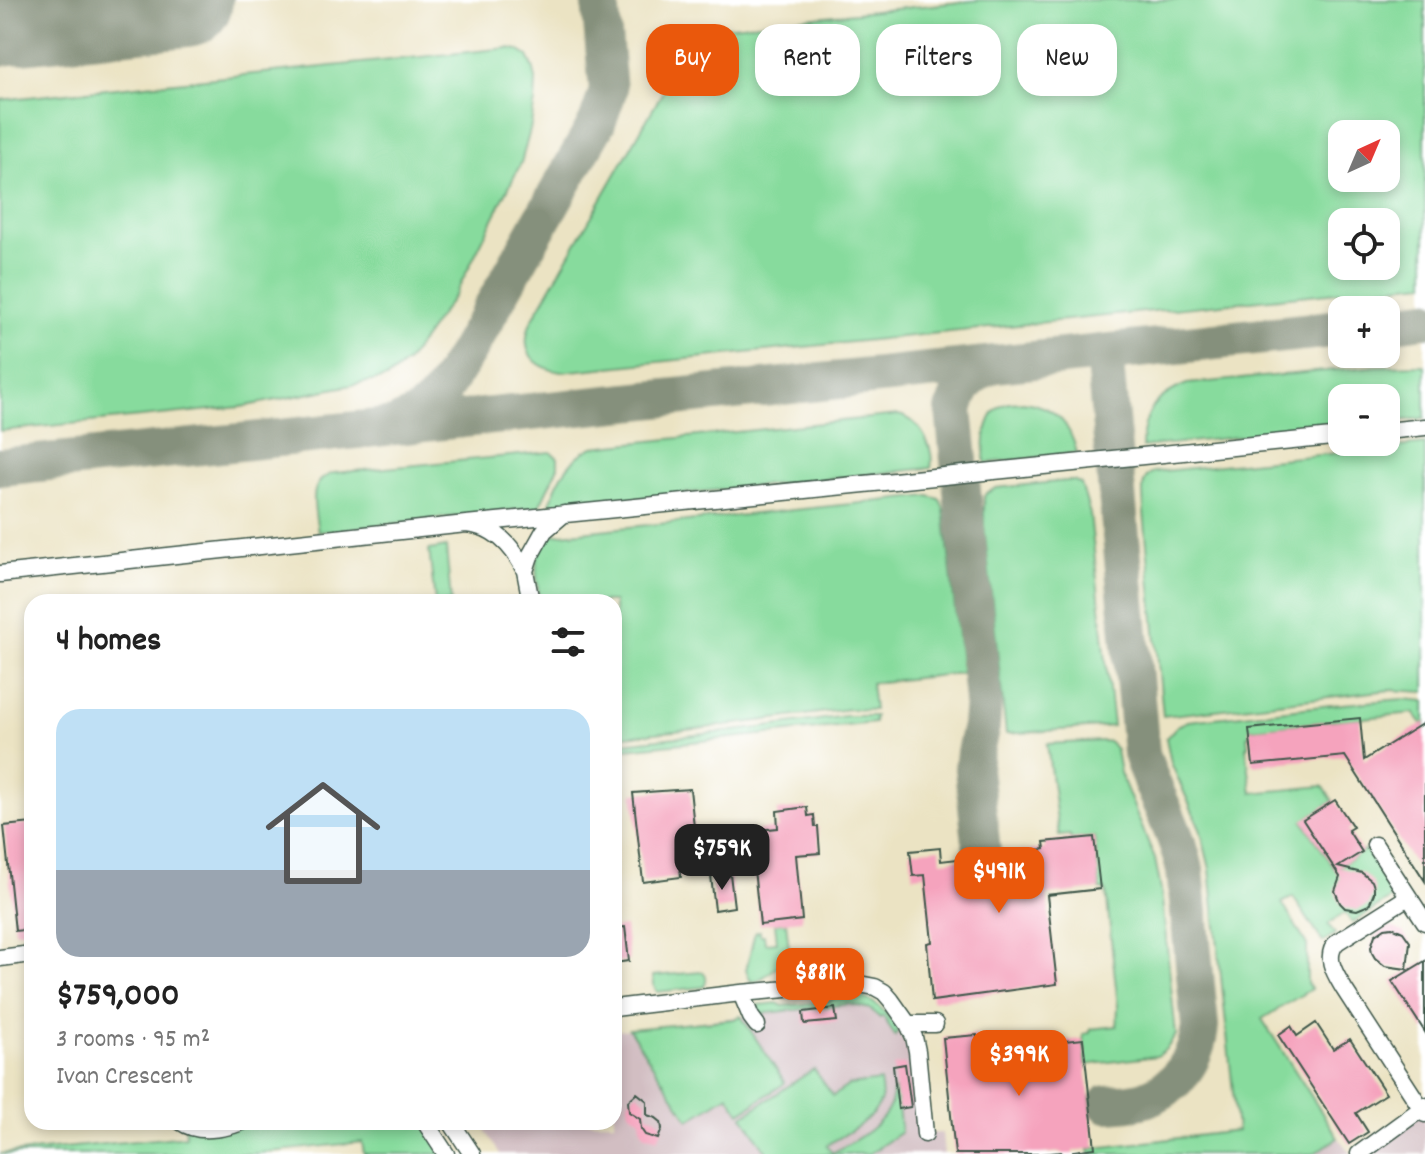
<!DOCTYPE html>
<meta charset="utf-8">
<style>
:root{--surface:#fff;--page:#f2f2f2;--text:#222;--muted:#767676;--accent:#ea580c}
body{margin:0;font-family:Dekko,sans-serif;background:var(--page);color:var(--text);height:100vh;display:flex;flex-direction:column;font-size:30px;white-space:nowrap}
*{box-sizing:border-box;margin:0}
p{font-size:26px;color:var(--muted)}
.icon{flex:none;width:44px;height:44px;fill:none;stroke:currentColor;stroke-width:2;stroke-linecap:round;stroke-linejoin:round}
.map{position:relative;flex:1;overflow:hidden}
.side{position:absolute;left:24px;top:594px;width:598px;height:536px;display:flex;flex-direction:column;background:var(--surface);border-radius:24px;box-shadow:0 4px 12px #0003}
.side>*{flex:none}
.top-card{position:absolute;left:646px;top:24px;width:658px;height:72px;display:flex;gap:16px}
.needle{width:52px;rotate:44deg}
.buttons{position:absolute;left:1328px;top:120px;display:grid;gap:16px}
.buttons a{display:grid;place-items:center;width:72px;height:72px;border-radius:16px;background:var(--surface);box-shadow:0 4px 12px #0003;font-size:40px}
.price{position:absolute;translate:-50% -68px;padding:0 18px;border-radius:16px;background:var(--accent);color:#fff;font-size:26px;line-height:52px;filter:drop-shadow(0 2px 4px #0008)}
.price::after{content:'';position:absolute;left:50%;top:48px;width:24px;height:18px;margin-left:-12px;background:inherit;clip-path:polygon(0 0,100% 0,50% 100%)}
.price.active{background:#222;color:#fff}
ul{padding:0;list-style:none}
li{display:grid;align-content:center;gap:16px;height:424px;padding:0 32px}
li span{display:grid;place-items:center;height:248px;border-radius:24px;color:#555}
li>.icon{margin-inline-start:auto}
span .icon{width:144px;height:144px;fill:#fffc;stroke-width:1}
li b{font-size:34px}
h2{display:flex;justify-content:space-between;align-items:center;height:96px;padding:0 32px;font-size:34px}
.tag{padding:0 28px;border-radius:24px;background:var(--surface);box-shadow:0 4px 12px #0003;font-size:28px;line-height:72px}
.tag.active{background:var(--accent);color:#fff}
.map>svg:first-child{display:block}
.industrial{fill:#d2bec2}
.green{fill:#87db9d;stroke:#538c68;stroke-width:2;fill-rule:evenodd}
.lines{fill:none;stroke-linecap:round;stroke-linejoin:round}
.taxiway{stroke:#85907c;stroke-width:38}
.runway{stroke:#85907c;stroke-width:94}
.building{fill:#f5a3bd}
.minor-casing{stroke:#3e5649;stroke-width:19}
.minor{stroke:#fff;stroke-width:16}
</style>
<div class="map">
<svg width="1425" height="1154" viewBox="0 0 1425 1154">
<rect width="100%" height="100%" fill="#fff"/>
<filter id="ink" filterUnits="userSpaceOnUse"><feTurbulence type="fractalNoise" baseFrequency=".0125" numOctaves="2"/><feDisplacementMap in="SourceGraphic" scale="16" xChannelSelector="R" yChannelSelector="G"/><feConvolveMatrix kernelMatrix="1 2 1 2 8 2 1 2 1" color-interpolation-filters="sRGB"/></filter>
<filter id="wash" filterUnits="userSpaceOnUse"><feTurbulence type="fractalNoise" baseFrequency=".006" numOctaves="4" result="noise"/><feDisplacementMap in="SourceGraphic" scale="32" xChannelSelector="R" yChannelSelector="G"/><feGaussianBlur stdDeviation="1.8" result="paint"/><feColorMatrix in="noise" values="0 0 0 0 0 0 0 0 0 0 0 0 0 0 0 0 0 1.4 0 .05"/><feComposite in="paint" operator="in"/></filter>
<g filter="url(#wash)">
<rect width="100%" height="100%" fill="#ebe3c3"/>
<path class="industrial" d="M850,1004L870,1009L880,1017L883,1016L896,1035L898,1030L911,1054L918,1134L942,1133L944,1154H500L480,1122H614V1031Z
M1422,1104L1425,1108V1154H1312L1338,1137L1351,1154Z"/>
<path class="green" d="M980,0H1425V283L561,372C533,367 519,351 531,322L697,32L703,29ZM1342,134H1386V178H1342ZM1342,222H1386V266H1342Z
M508,48L518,50L528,56L533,67L536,79L535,101L530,130L521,163L456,293L407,362L387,378L241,407L0,431V100Z
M1425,365V418L1386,422V398H1342V426L1142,447C1143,412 1155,397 1187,384L1378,366Z
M1024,402C1056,406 1070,424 1077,453L987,463L985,461C983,444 985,414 1003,405C1010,402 1017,403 1024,402Z
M898,415C919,418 935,448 931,468L553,507L550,504C557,479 569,458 593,447Z
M1425,444V692L1390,690L1163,716L1144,512C1144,496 1138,478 1154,472Z
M551,452L558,458V467L539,507L318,532C315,508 305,482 334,473Z
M1066,481H1073L1081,484L1090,514L1113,726L1006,734L984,525V497L986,493L996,488Z
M929,496L940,499L944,510L962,673L871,683L874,710L849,709L706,728L614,737V602H540C537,577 529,554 552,535Z
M446,547L451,602H435L429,550Z
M1403,699L1425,701V727L1414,713L1250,729V735L1247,736L1248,746L1246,747L1252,793L1323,786L1333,801L1303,821L1335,869L1365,850H1370L1397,892L1395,896L1352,923L1345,913L1328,924L1335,934L1323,942L1293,897L1282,903L1307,945V983L1311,989L1262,1019L1338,1138L1313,1154H1090L1089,1149L1095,1148L1237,1131L1210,869L1200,828L1171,763L1166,738L1177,726L1188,721L1331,705Z
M846,716H875L874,723L616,750L620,795H618L616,770H614V744L760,728Z
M1103,741L1110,742L1116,750L1120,773L1155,859L1161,890L1176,1035L1167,1048L1157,1056L1086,1065L1083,1034L1090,1033V1029L1117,1026L1118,1007L1106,890L1100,889L1094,837L1071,840L1070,835L1059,836L1047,744Z
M786,922L790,958C776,965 767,979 751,982L746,970L755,932L760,931V935H764L765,943L777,942L775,923Z
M702,972C708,976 707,981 704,987L657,992L654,986L653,976Z
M849,995C873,997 886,1010 898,1030L895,1036L883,1016L880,1018L870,1009L849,1004L759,1014L758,1005L777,1003L783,1006L830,1001L834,997Z
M741,1016L785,1083L740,1113L728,1095L689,1120L629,1029L734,1019Z
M814,1069L833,1096L849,1085L880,1081C881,1088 883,1094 881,1100C875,1120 843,1135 827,1145L832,1153C856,1140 892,1123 893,1091L896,1090L901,1132L869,1154H768L743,1116Z
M185,1122H433L454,1154H364L362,1142L251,1154H0L186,1136Z"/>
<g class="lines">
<path class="taxiway" d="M1386,324L1425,319
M1104,353L1141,753C1153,793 1176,829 1185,870L1200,1026C1197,1059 1178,1087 1145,1099C1133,1103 1119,1103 1107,1104
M398,424L418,415L440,395L468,350L597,123L608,91L600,0
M0,467L1342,328
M982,851L973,769L975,752L981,726L983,700L954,410C960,386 971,374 992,365"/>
<path class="runway" d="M0,19L186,0"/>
</g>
<g id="blocks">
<path class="building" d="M1360,718L1364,760L1425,722V881L1345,756L1253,765L1249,729Z
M690,789L694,827L686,829L690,865L680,867L681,877L643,882L633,793Z
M1335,800L1353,827L1348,830L1362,852L1338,867L1362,873L1372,881L1374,887V893L1369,905L1357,910L1345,908L1340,903L1335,891L1340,877L1303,820Z
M807,807L808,816L814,815L815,827H818L820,853L796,855L802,920L760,925L752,851L760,850L758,830L778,828L777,811Z
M32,823V929L15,931L4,826Z
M1094,837L1100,889L1047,895L1057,984L932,1001L927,943L932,942L925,875L913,876L910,851L940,848L941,861L1045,849L1044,842Z
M730,874L734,907L715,910L711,876Z
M625,927L629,961L614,963V928Z
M1392,927L1403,932L1410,942L1407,969L1385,966L1375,958L1372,953L1371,947L1375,935L1385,928Z
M1425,961V1032L1392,981Z
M835,1008L837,1021L805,1024L804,1023L803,1012Z
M1316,1023L1333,1049L1350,1039L1386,1094L1356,1113L1368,1132L1349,1144L1278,1035L1291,1026L1297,1036Z
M977,1035L978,1050L1083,1039L1095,1148L1073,1151V1154H1062L1061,1152L1040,1154H955L943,1038Z
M905,1064L911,1107L898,1109L893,1066Z
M637,1093L647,1101V1115L656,1118L661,1122L662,1129L658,1139L645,1135L641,1129L640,1119L629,1112L628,1101Z"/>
</g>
</g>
<g filter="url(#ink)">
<use href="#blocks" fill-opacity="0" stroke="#3e5649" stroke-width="2"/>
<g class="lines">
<g class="minor-casing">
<path id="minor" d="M1386,431L1425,427
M466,524L1342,436
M0,574L466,524C495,526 513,546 525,571
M531,602L525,571L530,556L544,531L564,514
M1375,845L1425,922
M1408,897L1337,942C1323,957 1336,975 1344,989L1425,1114
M0,958L32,954
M741,993L751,1017L757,1025
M614,1008L741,993L854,983L875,987L884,992L891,1000L908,1024L914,1037L917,1051L925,1134
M908,1024H935
M181,1122C198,1134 224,1129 242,1122
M425,1122L446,1154
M451,1122L472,1154
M1359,1154L1425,1106"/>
</g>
<use href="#minor" class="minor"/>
</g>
</g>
</svg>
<div class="buttons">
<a><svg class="needle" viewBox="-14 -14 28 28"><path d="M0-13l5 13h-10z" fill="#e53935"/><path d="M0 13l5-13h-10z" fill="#767676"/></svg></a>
<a><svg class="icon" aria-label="locate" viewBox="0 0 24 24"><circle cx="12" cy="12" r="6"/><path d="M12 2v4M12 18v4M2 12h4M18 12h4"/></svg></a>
<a>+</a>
<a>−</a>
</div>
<b class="price active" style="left:722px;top:892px">$759K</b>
<b class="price" style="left:999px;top:915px">$491K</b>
<b class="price" style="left:820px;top:1016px">$881K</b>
<b class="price" style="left:1019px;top:1098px">$399K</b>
<div class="top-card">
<a class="tag active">Buy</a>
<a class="tag">Rent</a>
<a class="tag">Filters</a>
<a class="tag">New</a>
</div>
<section class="side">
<h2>4 homes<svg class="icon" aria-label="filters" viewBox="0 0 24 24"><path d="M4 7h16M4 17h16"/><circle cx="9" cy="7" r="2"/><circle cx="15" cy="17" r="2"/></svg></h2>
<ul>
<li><span style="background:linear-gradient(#bfe0f5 65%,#9aa5b1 0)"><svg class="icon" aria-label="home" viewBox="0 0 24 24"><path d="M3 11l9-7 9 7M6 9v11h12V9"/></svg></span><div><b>$759,000</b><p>3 rooms · 95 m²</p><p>Ivan Crescent</p></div></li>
</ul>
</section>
</div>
